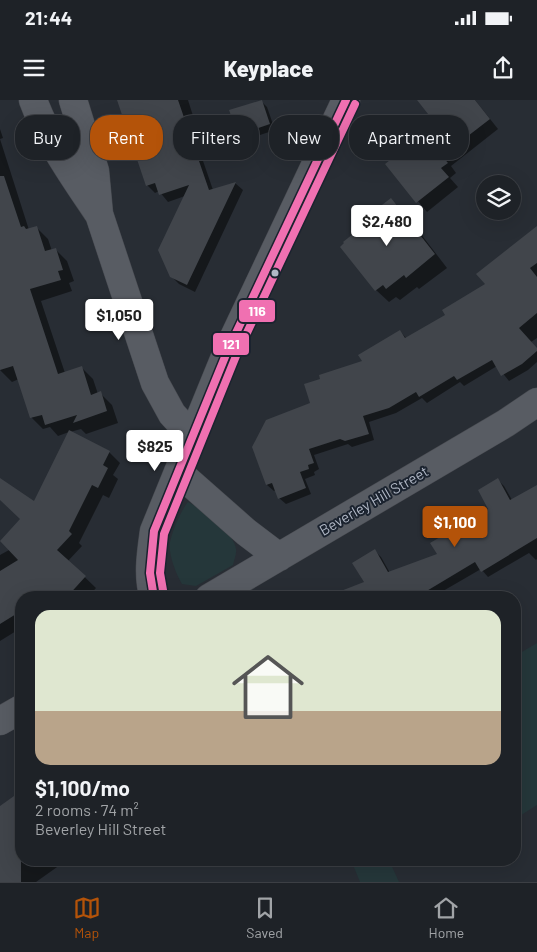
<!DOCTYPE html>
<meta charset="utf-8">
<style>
:root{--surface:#1e2227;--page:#262a2f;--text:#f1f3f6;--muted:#a1a4a7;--line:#3c3f44;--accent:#b45309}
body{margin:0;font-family:Barlow,sans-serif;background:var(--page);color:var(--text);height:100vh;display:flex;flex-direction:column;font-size:19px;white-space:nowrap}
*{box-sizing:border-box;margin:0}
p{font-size:16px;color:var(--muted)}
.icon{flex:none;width:28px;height:28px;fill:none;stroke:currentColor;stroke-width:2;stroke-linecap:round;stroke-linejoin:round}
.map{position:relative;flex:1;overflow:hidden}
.side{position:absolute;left:15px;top:491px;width:506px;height:275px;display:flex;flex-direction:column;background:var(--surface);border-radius:20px;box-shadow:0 5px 20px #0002,0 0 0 1px var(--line)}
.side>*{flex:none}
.guide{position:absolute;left:15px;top:15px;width:508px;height:45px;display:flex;gap:10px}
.controls{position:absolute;left:476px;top:75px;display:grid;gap:10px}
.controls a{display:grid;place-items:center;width:45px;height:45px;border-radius:50%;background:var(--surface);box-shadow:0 5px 20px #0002,0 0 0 1px var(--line);font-size:25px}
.price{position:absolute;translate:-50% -42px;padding:0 11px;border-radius:5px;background:#fff;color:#222;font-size:16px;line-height:32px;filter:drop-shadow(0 1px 2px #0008)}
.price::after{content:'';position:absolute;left:50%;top:30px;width:15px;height:11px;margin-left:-8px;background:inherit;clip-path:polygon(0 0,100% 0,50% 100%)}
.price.selected{background:var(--accent);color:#fff}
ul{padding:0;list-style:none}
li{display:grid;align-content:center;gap:10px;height:265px;padding:0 20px}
li span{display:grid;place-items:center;height:155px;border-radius:15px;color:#555}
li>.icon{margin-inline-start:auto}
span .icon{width:90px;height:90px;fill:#fffc;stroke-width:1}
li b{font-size:21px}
.pill{padding:0 18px;border-radius:20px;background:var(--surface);box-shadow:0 5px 20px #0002,0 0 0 1px var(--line);font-size:18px;line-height:45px}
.pill.selected{background:var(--accent);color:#fff}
.status{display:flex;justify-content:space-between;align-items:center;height:35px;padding:0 25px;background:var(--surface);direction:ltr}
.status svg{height:14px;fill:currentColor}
header{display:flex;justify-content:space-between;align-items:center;height:65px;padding:0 20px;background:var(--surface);font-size:22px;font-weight:800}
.tab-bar{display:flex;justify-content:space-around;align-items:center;height:70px;border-top:1px solid var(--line);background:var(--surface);font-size:14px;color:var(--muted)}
.tab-bar a{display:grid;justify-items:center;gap:2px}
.tab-bar .selected{color:var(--accent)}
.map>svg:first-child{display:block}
.green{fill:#25373a}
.shadow{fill:#0007}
.building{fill:#41454b}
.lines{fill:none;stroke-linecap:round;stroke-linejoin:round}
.minor-casing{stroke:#46494f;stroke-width:29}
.minor{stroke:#585c63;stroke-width:28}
.bus-1-casing{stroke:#1b232f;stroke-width:11}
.bus-2-casing{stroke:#1b232f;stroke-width:11}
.bus-1{stroke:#f070b1;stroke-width:8}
.bus-2{stroke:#f070b1;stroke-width:8}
.bus-dot{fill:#b1b8c6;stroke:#1b232f;stroke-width:2}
.labels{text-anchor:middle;stroke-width:4;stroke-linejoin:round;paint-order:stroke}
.street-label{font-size:15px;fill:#b1b8c6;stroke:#1b232f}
.line-badge{stroke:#1b232f;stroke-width:2}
.badge-label{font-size:14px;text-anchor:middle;font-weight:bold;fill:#fff}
</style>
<div class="status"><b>21:44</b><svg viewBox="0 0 49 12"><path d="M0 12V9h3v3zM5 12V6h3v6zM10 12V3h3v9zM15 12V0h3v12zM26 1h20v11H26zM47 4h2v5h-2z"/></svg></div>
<header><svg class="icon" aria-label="menu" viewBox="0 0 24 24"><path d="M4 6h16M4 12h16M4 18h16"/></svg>Keyplace<svg class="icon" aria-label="share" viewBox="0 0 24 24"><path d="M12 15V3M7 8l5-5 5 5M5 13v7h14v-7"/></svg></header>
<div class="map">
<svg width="537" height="782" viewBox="0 0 537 782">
<rect width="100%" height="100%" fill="#282d34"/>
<path class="green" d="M188,402C201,408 235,434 236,449C237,453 234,460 233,465L196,486L182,484C176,474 168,454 170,442C172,432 181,410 188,402Z
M537,543V705L515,719V556Z
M351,760H389L399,782H360Z"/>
<path class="shadow" d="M118,0H188L194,19L189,20L213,90L235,83L243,90L195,192L179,184L171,176L185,96L168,102L159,91L155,93L147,85Z
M418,0H475L498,29L451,66L456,73L450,78L458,87L427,112L387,64L434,20Z
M261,1L267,7L275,30L245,40L239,34Z
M0,29L3,38L0,39Z
M0,39L29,130L36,127L48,139L52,151L55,149L67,161L74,181L69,183L72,191L41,201L65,273L82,268L93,279L98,294L100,293L112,305L118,323L86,334L81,329L70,332L109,352L120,363L113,375L118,379L109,398L103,395L79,443L82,446L68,461L96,488L87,498H21V528L0,541V455L9,450L22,420L0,399V380L34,403L69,332L58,336L50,327L43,329L32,318L19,279L12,282L0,270Z
M391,100L404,112L447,168L419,189L417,187L400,200L396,197L389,202L376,190L370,122Z
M537,127V238L531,242L537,249V262L528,270L509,281L497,266L464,286L460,282L427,303L422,298L396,313L369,322L374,340L352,347L348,344L314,355L319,369L314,372L315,375L305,379L311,394L286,404L279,398L276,390L274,391L267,385L312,304L400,231L406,238L447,216L487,185Z
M498,380L504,386L512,400L537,386V459L536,460L529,453L488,477L481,469L431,498H330L366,482L375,451L381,457L390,473L439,455L490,409Z
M21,692V760H67L36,782H0V707Z"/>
<path class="building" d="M117,0H178L209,90L236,82L187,185L170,177L158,150L189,85L159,95L155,83L146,86Z
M262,0L270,24L238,35L229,10Z
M417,0H475L490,19L442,56L448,63L441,68L449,77L416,103L385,64L394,57L391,52L432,19Z
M0,76H4L21,127L24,126L26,129L37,126L45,151L56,148L63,170L58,171L61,180L30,189L58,274L82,266L91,295L101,291L107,311L73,323L77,315L45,325L42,315L30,318L13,266L0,270Z
M391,98L435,154L406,178L404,175L386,189L383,185L375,191L340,147L344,143L343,142L368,122L365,118Z
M537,126V163L530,168L537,177V213L519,228L537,248V251L522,264L501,276L492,260L457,280L454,276L419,297L416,292L389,308L363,316L369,334L345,341L340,339L309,349L314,363L308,365L309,369L300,372L306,388L278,399L272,383L266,385L252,347L266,320L310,303L304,284L320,279L319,275L362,261L358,255L400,230L405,238L445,215L442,210L485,184L476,174Z
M69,330L110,351L103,365L108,368L98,388L92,385L69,431L72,434L57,450L86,476L66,498H21V511L0,524V471L18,460L0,441L20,419L0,400V378L34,401Z
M498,378L510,400L537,385V438L481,472L475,462L415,498H328V496L364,482L352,463L375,449L388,472L437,454L430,443L488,409L478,390Z
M21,691V782H0V706Z"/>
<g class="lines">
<g class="minor-casing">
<path id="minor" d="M33,0C48,41 74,77 98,113
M73,0L95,71L99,114L155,283L172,314L193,337
M178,372L246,432L279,457
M154,498C147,476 151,453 154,431L227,252L346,0
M209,498L506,323L537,302
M0,621L21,609"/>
</g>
<use href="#minor" class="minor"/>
<g class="bus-1-casing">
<path id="bus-1" d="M154,498L150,473L154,431L227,252L346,0"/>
</g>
<g class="bus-2-casing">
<path id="bus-2" d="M164,496L160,473L164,434L236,256L355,4"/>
</g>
<use href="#bus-1" class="bus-1"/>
<use href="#bus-2" class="bus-2"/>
</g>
<circle class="bus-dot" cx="275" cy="173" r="4.5"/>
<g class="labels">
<g class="street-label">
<text transform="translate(374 401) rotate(-30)" y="5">Beverley Hill Street</text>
</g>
</g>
<g class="line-badge">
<rect x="238" y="199" width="38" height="24" rx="5" fill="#f070b1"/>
<rect x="212" y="232" width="38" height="24" rx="5" fill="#f070b1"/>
</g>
<g class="badge-label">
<text x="257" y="216">116</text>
<text x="231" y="249">121</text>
</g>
</svg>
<div class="controls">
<a><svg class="icon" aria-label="layers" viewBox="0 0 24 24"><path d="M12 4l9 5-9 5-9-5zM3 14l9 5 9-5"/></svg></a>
</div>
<b class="price" style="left:387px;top:147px">$2,480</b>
<b class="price" style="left:119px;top:241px">$1,050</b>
<b class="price" style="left:155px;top:372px">$825</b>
<b class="price selected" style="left:455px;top:448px">$1,100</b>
<div class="guide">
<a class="pill">Buy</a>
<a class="pill selected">Rent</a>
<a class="pill">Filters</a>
<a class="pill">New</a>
<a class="pill">Apartment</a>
</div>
<section class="side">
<ul>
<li><span style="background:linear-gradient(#dfe7d0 65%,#b9a48a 0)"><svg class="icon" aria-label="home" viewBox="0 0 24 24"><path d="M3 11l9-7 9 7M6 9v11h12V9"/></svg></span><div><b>$1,100/mo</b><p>2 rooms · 74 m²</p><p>Beverley Hill Street</p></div></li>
</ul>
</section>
</div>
<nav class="tab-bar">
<a class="selected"><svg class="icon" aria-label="map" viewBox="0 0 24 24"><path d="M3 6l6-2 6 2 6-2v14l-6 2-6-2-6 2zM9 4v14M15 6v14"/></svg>Map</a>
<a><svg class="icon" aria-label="saved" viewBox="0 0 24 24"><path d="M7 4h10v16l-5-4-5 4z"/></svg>Saved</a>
<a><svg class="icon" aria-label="home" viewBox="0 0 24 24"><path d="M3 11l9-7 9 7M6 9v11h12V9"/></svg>Home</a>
</nav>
